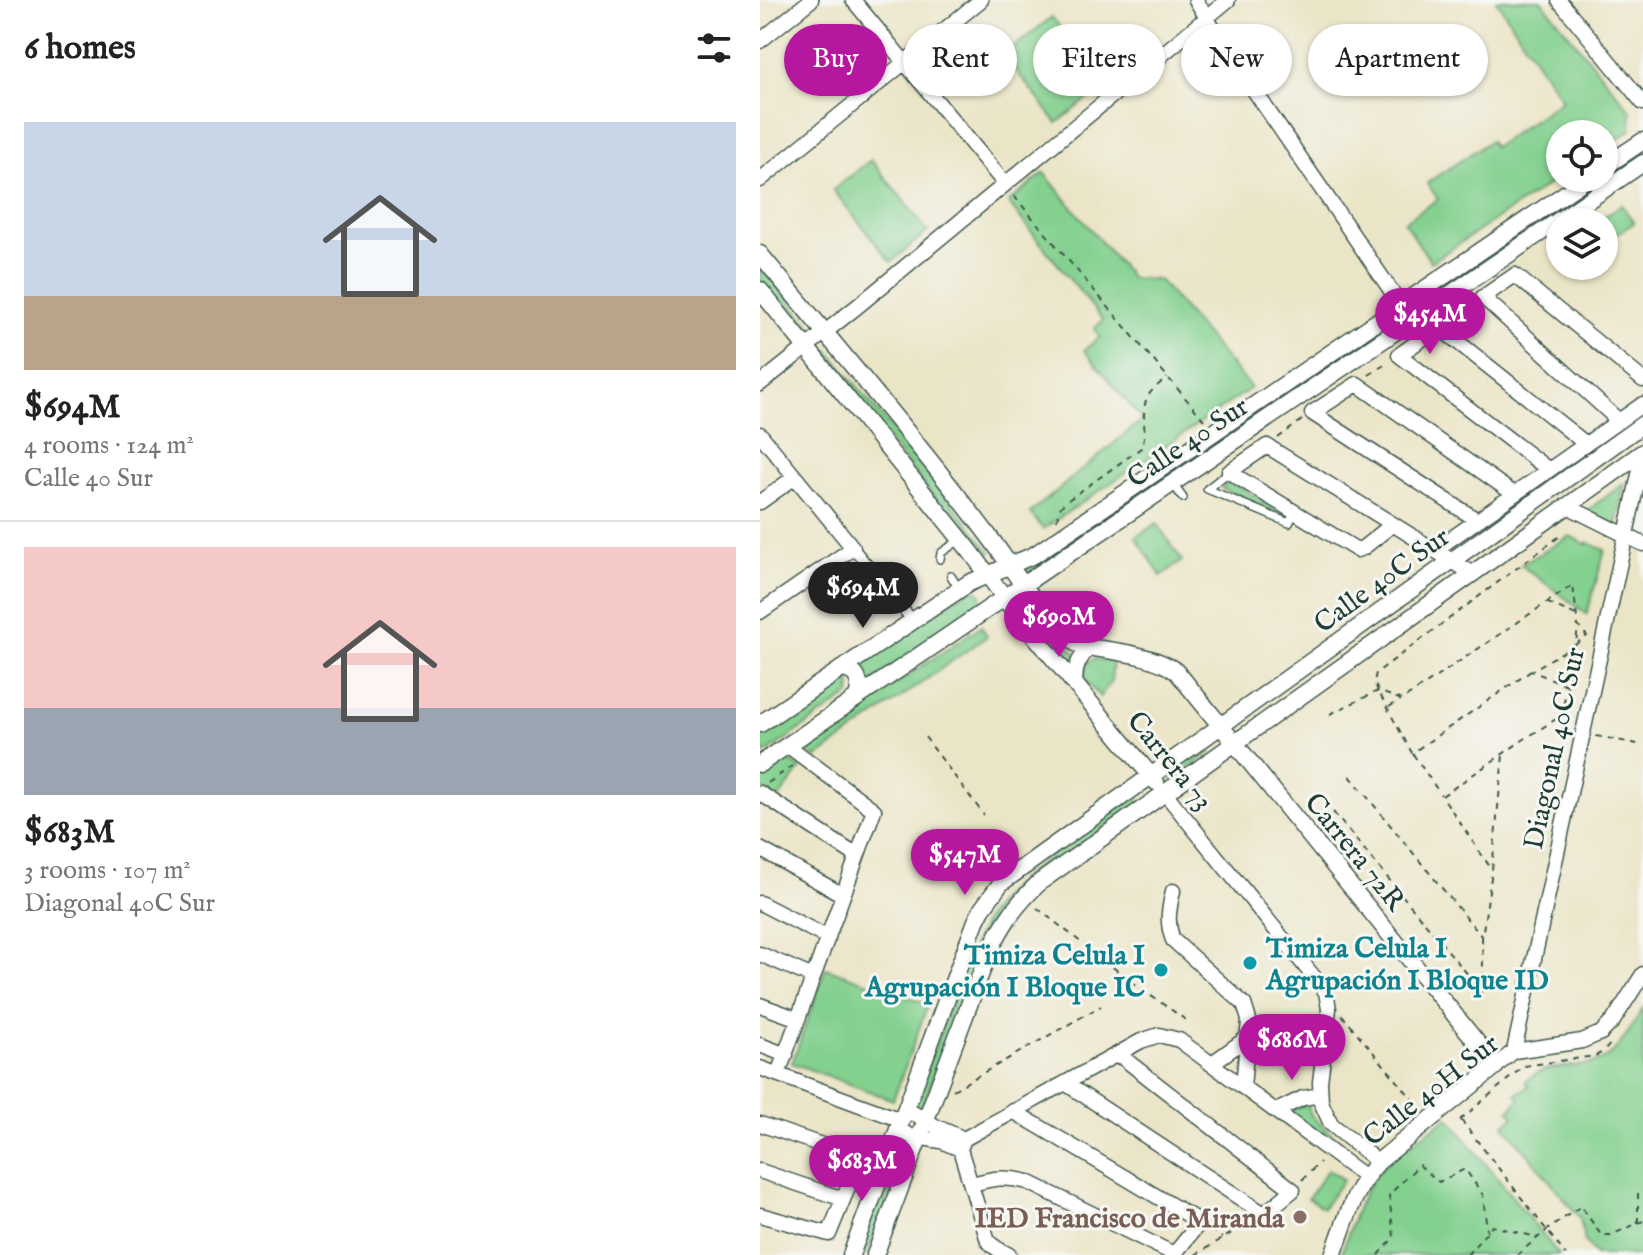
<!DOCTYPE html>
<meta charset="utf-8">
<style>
:root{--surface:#fff;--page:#f2f2f2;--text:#222;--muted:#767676;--line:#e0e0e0;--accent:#b5179e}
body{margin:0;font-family:"IM FELL English",serif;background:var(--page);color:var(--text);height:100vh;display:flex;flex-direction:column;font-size:30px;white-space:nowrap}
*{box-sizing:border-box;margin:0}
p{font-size:26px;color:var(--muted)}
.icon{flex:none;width:44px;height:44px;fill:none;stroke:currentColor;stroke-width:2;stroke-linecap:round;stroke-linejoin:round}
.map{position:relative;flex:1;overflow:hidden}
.details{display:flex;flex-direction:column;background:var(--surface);width:760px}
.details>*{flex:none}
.banner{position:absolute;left:24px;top:24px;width:738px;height:72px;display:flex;gap:16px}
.buttons{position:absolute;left:786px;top:120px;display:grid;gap:16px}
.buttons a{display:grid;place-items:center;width:72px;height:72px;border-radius:50%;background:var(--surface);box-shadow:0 2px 6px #0004;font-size:40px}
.price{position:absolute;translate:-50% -68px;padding:0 18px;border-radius:28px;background:var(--accent);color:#fff;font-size:26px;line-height:52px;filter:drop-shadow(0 2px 4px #0008)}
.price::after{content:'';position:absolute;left:50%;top:48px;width:24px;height:18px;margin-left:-12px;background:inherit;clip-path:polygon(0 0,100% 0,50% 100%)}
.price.current{background:#222;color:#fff}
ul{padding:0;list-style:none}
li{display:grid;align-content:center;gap:16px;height:424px;padding:0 24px}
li+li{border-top:2px solid var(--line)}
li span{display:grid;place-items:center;height:248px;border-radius:0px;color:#555}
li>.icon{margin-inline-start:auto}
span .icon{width:144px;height:144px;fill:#fffc;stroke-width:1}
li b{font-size:34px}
h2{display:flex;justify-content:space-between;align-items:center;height:96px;padding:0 24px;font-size:34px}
.tag{padding:0 28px;border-radius:36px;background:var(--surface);box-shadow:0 2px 6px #0004;font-size:28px;line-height:72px}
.tag.current{background:var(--accent);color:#fff}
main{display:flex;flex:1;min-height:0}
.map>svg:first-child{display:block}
.green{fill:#83d08f;stroke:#518662;stroke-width:2}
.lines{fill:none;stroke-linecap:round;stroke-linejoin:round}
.service-casing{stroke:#3e564a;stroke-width:10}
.pedestrian-casing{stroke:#3e564a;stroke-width:13}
.minor-casing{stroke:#3e564a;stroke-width:17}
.tertiary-casing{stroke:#3e564a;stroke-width:19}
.path{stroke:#3e564a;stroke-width:2;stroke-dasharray:6 6;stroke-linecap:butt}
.service{stroke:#fff;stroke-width:7}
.pedestrian{stroke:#fff;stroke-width:10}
.minor{stroke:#fff;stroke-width:14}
.tertiary{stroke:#fff;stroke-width:16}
.culture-dot{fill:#0f9aa8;stroke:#f6f6f2;stroke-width:3}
.education-dot{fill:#8d6e63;stroke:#f6f6f2;stroke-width:3}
.labels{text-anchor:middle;stroke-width:6;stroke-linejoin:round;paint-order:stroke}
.street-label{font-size:28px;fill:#1f3d34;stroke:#f6f6f2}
.culture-label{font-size:28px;font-weight:bold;fill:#0d838f;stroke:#f6f6f2;text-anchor:start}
.education-label{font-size:28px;font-weight:bold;fill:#785e54;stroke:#f6f6f2;text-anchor:end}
</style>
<main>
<section class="details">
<h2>6 homes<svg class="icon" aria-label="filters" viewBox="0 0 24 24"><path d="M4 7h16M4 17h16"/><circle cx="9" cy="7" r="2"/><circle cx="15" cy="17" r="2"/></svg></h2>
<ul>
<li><span style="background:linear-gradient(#c9d6e8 70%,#b9a48a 0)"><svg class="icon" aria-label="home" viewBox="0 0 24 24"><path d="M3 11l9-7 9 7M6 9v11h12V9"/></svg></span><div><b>$694M</b><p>4 rooms · 124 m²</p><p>Calle 40 Sur</p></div></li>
<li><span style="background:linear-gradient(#f6c9c9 65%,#9aa5b1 0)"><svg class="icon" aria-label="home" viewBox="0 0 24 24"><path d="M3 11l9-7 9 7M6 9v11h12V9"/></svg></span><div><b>$683M</b><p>3 rooms · 107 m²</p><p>Diagonal 40C Sur</p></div></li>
</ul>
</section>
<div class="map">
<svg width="883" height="1255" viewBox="0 0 883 1255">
<rect width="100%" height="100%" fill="#f6f6f2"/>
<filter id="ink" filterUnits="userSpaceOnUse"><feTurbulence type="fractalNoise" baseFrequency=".0125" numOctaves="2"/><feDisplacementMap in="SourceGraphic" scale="16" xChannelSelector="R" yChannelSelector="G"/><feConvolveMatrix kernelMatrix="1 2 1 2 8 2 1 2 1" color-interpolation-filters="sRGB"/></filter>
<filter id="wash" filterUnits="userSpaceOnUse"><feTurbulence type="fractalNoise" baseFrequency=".006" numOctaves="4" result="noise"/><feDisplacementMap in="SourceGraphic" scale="32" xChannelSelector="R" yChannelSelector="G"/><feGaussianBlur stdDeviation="1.8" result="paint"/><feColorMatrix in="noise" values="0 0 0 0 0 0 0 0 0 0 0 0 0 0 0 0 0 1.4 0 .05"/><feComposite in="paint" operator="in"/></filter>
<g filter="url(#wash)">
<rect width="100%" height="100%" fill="#ebe5c7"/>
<path class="green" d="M736,0H781L871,111V130L844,148V134H800V177L671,262L644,222L678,199L667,183L730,141L734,147L802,100Z
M292,17L346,85L297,123L244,55Z
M111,160L168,231L131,262L73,190Z
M284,173L371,278L399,280L491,388L283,529L270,513L382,420L324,350L340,337L334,329L343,320L248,203Z
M862,205L874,223L844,242V222H836Z
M0,265L52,328L51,334H44L0,281Z
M632,318L634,321L611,337L599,351L269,575L266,570Z
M64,347L68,350L231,552L223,558L58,352L61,348Z
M469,481L527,514L525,517L461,488Z
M865,483L856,525L825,512Z
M397,523L422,561L401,576L376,537Z
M810,536L827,545V542L845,550L827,614L761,565Z
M212,588L220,593L222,602L106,686L94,666Z
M270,601L317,655L310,670L260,609Z
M221,626L227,636L56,758L43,747Z
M334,659L353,662L351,681L340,697L327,683L324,675L327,663Z
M84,677L90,681L91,685L90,695L0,757V734L79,679Z
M445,744L451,752L412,780L406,772Z
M22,760L29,761L41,769L18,799L0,788V775Z
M375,796L380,802L266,883L248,901L232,922L221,947L162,1107L153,1105L214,943L226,918L242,897L261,879L280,863Z
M66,968L168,1004L133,1100L32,1063Z
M883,1008V1255H835L824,1240L820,1218L744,1125L754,1116L749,1110L760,1099L756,1094L769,1086L765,1082C788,1059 819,1072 844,1059C859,1052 874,1022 883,1008Z
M548,1103L550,1113L554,1118L588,1149L591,1152V1158L529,1111Z
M688,1117L799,1255H581C590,1229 598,1197 616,1175C633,1153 665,1135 688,1117Z
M139,1143L148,1146L107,1255H98Z
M568,1169L583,1180L563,1208L548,1198Z"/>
</g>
<g filter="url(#ink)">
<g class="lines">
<g class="service-casing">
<path id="service" d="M469,472L447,489L529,523L535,512
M413,484L423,498
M180,559L181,553L201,539
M191,576L199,589"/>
</g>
<g class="pedestrian-casing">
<path id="pedestrian" d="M93,548L153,621"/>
</g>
<g class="minor-casing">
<path id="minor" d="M93,0L245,184
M436,0L463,45L645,311
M799,0L883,103
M0,41L51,0
M0,180L221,0
M0,384L99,305L468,0
M859,421L723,297L755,275L883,380
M0,434L93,548L0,612
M789,470L639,355L679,327L826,444
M0,502L35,477
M807,506L883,544
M717,520L552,413L597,384L754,494
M633,524L603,548L597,550L469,472L507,446L713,574
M675,550L883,404
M316,686C313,670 318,658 330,648
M0,793L97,856
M405,793L566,992L569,1009L560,1082L561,1102L571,1124L618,1162
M0,849L83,895
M413,891C409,909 406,922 413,940L484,1004L489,1020L483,1087
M0,903L68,938
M0,954L53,977
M0,1005L38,1019
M0,1045L26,1055
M754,1051L883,456
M451,1064L487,1038
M736,1066L754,1051L822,1041L841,1033L853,1021L883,974
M0,1068L141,1120
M18,1074L114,810L27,745
M305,1083L504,1214L533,1190L358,1054
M516,1111L543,1098L560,1095
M144,1112L155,1114L177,1127L204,1139
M0,1124L100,1158L69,1234L0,1215
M138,1129L150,1136L181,1141L200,1149
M204,1139L381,1041L399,1035L419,1040L605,1177
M204,1139L200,1149L228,1241L236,1248L249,1255
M0,1171L83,1199
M212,1184C234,1178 245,1176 268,1182L410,1252H416L440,1222L253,1111"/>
</g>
<g class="tertiary-casing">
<path id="tertiary" d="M844,167L883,141
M0,254C78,349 158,442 231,539C253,568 289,631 321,646C350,651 395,654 417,672L736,1066L618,1162C594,1188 585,1223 573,1255
M0,290L211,552L255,612L396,782
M81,669C98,670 102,683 97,697
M0,724L209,583L274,555L828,178
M0,764L883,163
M91,1255L216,921L222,909L241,883L883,424
M115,1255L227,957C241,926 255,905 280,882L883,452"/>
</g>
<path class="path" d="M254,196L444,420
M692,318L713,304
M609,375L627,363
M518,438L542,420
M297,520L299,510L304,503L381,448C389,431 379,413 388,396C392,389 401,383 407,378
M788,603L816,615
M771,671L652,753L618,691L614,682L616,673L800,536
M807,685L771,671L816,644L818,626
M629,707L641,700
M570,714L618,691L642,700L813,585L818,626L827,636L816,644L801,716L763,740L682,796L732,870L743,755
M836,736L883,745
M165,737L224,815
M653,754L681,795
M590,776L722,937L732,871
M8,783L32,766
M573,812L724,994L722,937
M163,860L185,844
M277,908L381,989L426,1020
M582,1015L660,1108
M883,1086V1095
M193,1090L341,1006
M700,1120L764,1066L835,1056L843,1052L853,1041
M701,1120L806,1255
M542,1180L560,1162
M878,1223V1191
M451,1230L462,1238
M435,1255L492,1221
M619,1255L634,1237L629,1195L659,1165L679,1182L705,1169L723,1195L727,1231
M707,1255L732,1226L777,1237
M757,1255L787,1230L821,1206L841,1235H851L883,1221"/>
<use href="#service" class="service"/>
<use href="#pedestrian" class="pedestrian"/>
<use href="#minor" class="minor"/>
<use href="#tertiary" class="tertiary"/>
</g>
</g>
<g class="culture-dot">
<circle cx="490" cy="963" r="8"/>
<circle cx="401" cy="970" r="8"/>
</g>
<circle class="education-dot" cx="540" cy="1217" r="8"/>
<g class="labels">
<g class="street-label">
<text transform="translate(427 441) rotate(-34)" y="10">Calle 40 Sur</text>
<text transform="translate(621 579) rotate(-36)" y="10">Calle 40C Sur</text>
<text transform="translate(793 748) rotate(-78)" y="10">Diagonal 40C Sur</text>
<text transform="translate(411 760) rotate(51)" y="10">Carrera 73</text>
<text transform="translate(596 851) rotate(51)" y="10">Carrera 72R</text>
<text transform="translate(670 1089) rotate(-38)" y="10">Calle 40H Sur</text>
</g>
<g class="culture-label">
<text x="506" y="957">Timiza Celula I<tspan x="506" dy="32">Agrupación I Bloque ID</tspan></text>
<text x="385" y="964" text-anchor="end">Timiza Celula I<tspan x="385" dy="32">Agrupación I Bloque IC</tspan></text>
</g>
<g class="education-label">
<text x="524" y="1227">IED Francisco de Miranda</text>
</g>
</g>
</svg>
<div class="buttons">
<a><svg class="icon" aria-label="locate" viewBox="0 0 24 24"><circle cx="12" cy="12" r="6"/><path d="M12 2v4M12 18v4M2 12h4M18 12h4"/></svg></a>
<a><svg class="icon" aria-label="layers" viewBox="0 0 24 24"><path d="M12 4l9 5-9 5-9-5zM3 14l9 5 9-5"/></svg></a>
</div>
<b class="price" style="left:670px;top:356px">$454M</b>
<b class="price current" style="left:103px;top:630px">$694M</b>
<b class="price" style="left:299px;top:659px">$690M</b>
<b class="price" style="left:205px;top:897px">$547M</b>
<b class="price" style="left:532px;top:1082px">$686M</b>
<b class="price" style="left:102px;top:1203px">$683M</b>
<div class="banner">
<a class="tag current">Buy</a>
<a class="tag">Rent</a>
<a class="tag">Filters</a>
<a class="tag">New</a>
<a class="tag">Apartment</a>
</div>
</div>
</main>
